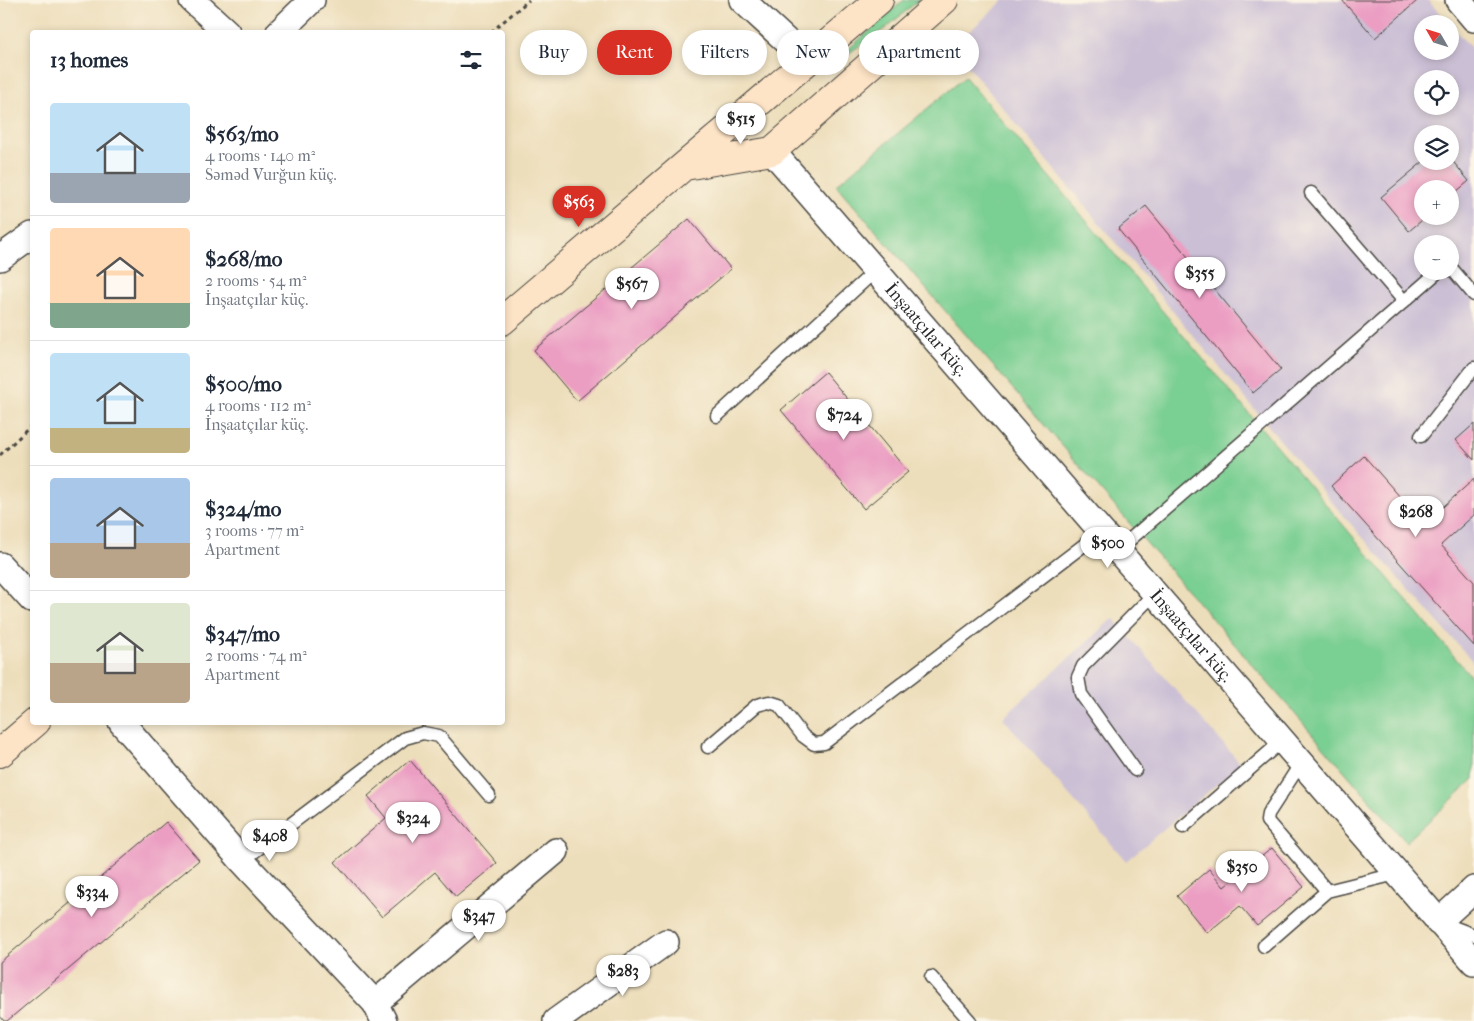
<!DOCTYPE html>
<meta charset="utf-8">
<style>
:root{--surface:#fff;--page:#f2f2f3;--text:#1f2937;--muted:#747a83;--line:#e0e1e3;--accent:#d93025}
body{margin:0;font-family:"IM FELL French Canon",serif;background:var(--page);color:var(--text);height:100vh;display:flex;flex-direction:column;font-size:19px;white-space:nowrap}
*{box-sizing:border-box;margin:0}
p{font-size:16px;color:var(--muted)}
.icon{flex:none;width:28px;height:28px;fill:none;stroke:currentColor;stroke-width:2;stroke-linecap:round;stroke-linejoin:round}
.map{position:relative;flex:1;overflow:hidden}
.details{position:absolute;left:30px;top:30px;width:475px;height:695px;display:flex;flex-direction:column;background:var(--surface);border-radius:5px;box-shadow:0 2px 8px #0003}
.details>*{flex:none}
.hud{position:absolute;left:520px;top:30px;width:475px;height:45px;display:flex;gap:10px}
.needle{width:32px;rotate:309deg}
.controls{position:absolute;left:1414px;top:15px;display:grid;gap:10px}
.controls a{display:grid;place-items:center;width:45px;height:45px;border-radius:50%;background:var(--surface);box-shadow:0 2px 8px #0003;font-size:25px}
.price{position:absolute;translate:-50% -42px;padding:0 11px;border-radius:18px;background:#fff;color:#222;font-size:16px;line-height:32px;filter:drop-shadow(0 1px 2px #0008)}
.price::after{content:'';position:absolute;left:50%;top:30px;width:15px;height:11px;margin-left:-8px;background:inherit;clip-path:polygon(0 0,100% 0,50% 100%)}
.price.selected{background:var(--accent);color:#fff}
ul{padding:0;list-style:none}
li{display:flex;align-items:center;gap:15px;height:125px;padding:0 20px}
li+li{border-top:1px solid var(--line)}
li span{display:grid;place-items:center;flex:none;width:140px;height:100px;border-radius:5px;color:#555}
li>.icon{margin-inline-start:auto}
span .icon{width:60px;height:60px;fill:#fffc;stroke-width:1}
li b{font-size:21px}
h2{display:flex;justify-content:space-between;align-items:center;height:60px;padding:0 20px;font-size:21px}
.chip{padding:0 18px;border-radius:22px;background:var(--surface);box-shadow:0 2px 8px #0003;font-size:18px;line-height:45px}
.chip.selected{background:var(--accent);color:#fff}
.map>svg:first-child{display:block}
.industrial{fill:#cbbfd5;fill-rule:evenodd}
.green{fill:#7acf93;stroke:#527d5f}
.building{fill:#eb9dc2}
.lines{fill:none;stroke-linecap:round;stroke-linejoin:round}
.service-casing{stroke:#484641;stroke-width:15}
.minor-casing{stroke:#484641;stroke-width:28}
.secondary-casing{stroke:#484641;stroke-width:30}
.path{stroke:#484641;stroke-width:3;stroke-dasharray:4 4;stroke-linecap:butt}
.service{stroke:#fff;stroke-width:12}
.minor{stroke:#fff;stroke-width:25}
.secondary{stroke:#fee4c6;stroke-width:28}
.labels{text-anchor:middle;stroke-width:4.5;stroke-linejoin:round;paint-order:stroke}
.street-label{font-size:18px;fill:#2b2b2b;stroke:#fcf5e5}
</style>
<div class="map">
<svg width="1474" height="1021" viewBox="0 0 1474 1021">
<rect width="100%" height="100%" fill="#fcf5e5"/>
<filter id="ink" filterUnits="userSpaceOnUse"><feTurbulence type="fractalNoise" baseFrequency=".02" numOctaves="2"/><feDisplacementMap in="SourceGraphic" scale="10" xChannelSelector="R" yChannelSelector="G"/><feConvolveMatrix kernelMatrix="1 2 1 2 8 2 1 2 1" color-interpolation-filters="sRGB"/></filter>
<filter id="wash" filterUnits="userSpaceOnUse"><feTurbulence type="fractalNoise" baseFrequency=".0096" numOctaves="4" result="noise"/><feDisplacementMap in="SourceGraphic" scale="20" xChannelSelector="R" yChannelSelector="G"/><feGaussianBlur stdDeviation="1.12" result="paint"/><feColorMatrix in="noise" values="0 0 0 0 0 0 0 0 0 0 0 0 0 0 0 0 0 1.4 0 .05"/><feComposite in="paint" operator="in"/></filter>
<g filter="url(#wash)">
<rect width="100%" height="100%" fill="#eddebb"/>
<path class="industrial" d="M1004,0H1428L1449,24H1422V51H1450V25L1474,51V663L1341,513L952,47ZM1422,79H1450V106H1422ZM1422,134H1450V161H1422ZM1422,189H1450V216H1422ZM1422,244H1450V271H1422Z
M1113,618L1241,764L1126,861L1003,718Z"/>
<path class="green" d="M904,0H919L886,28L828,67Z
M965,77L1474,680V779L1406,842L836,185Z"/>
<g id="blocks">
<path class="building" d="M1342,0H1415L1417,1L1375,38Z
M1450,158L1469,181L1450,197V189H1422V216H1427L1409,231L1381,197L1424,161H1450Z
M1146,206L1281,370L1253,393L1118,229Z
M689,219L731,269L577,401L534,350Z
M825,372L908,472L864,509L781,410Z
M1474,424V460L1456,440Z
M1364,456L1424,524L1474,479V515L1441,545L1474,582V646L1331,486Z
M410,760L497,863L456,897L435,872L382,917L335,862L386,818L368,796Z
M166,822L199,860L7,1021H4L0,1016V962Z
M1272,848L1304,887L1257,926L1240,906L1207,933L1177,896L1209,869L1224,887Z"/>
</g>
</g>
<g filter="url(#ink)">
<use href="#blocks" fill-opacity="0" stroke="#484641" stroke-width="1"/>
<g class="lines">
<g class="service-casing">
<path id="service" d="M1311,193L1404,301
M1450,269L1453,270L1474,295
M717,416L875,271
M1421,436L1474,368
M1118,550L1439,271
M708,747L757,705L769,702L779,705L803,736L814,744L824,743L1101,532
M1301,763L1268,814L1267,821L1327,891L1396,874
M1135,770L1081,694L1078,677L1083,666L1155,593
M1183,827L1282,741
M242,861L405,738L423,733L439,736L489,795
M1448,925L1474,935
M1264,946L1327,891
M931,977L970,1021"/>
</g>
<g class="minor-casing">
<g id="minor">
<path d="M192,0L227,32"/>
<path d="M742,0L807,60"/>
<path d="M1458,0L1474,19"/>
<path d="M279,32L312,0"/>
<path id="s1" d="M772,151L1474,962"/>
<path d="M0,258L32,235"/>
<path d="M0,565L32,600"/>
<path d="M121,722L242,861L375,1003L384,1021"/>
<path d="M1438,922L1474,889"/>
<path d="M375,1003L556,851"/>
<path d="M556,1021L666,942"/>
</g>
</g>
<g class="secondary-casing">
<path id="secondary" d="M772,151L944,0
M685,166L772,151
M502,321L879,0
M0,753L36,722"/>
</g>
<path class="path" d="M491,32L529,0
M0,455L32,425"/>
<use href="#service" class="service"/>
<use href="#minor" class="minor"/>
<use href="#secondary" class="secondary"/>
</g>
</g>
<g class="labels">
<g class="street-label">
<text dy="6" stroke="none"><textPath href="#s1" startOffset="236">İnşaatçılar küç.</textPath></text>
<text dy="6" stroke="none"><textPath href="#s1" startOffset="641">İnşaatçılar küç.</textPath></text>
</g>
</g>
</svg>
<div class="controls">
<a><svg class="needle" viewBox="-14 -14 28 28"><path d="M0-13l5 13h-10z" fill="#e53935"/><path d="M0 13l5-13h-10z" fill="#747a83"/></svg></a>
<a><svg class="icon" aria-label="locate" viewBox="0 0 24 24"><circle cx="12" cy="12" r="6"/><path d="M12 2v4M12 18v4M2 12h4M18 12h4"/></svg></a>
<a><svg class="icon" aria-label="layers" viewBox="0 0 24 24"><path d="M12 4l9 5-9 5-9-5zM3 14l9 5 9-5"/></svg></a>
<a>+</a>
<a>−</a>
</div>
<b class="price" style="left:741px;top:145px">$515</b>
<b class="price selected" style="left:579px;top:228px">$563</b>
<b class="price" style="left:1200px;top:299px">$355</b>
<b class="price" style="left:632px;top:310px">$567</b>
<b class="price" style="left:844px;top:441px">$724</b>
<b class="price" style="left:1416px;top:538px">$268</b>
<b class="price" style="left:1108px;top:569px">$500</b>
<b class="price" style="left:413px;top:844px">$324</b>
<b class="price" style="left:270px;top:862px">$408</b>
<b class="price" style="left:1242px;top:893px">$350</b>
<b class="price" style="left:92px;top:918px">$334</b>
<b class="price" style="left:479px;top:942px">$347</b>
<b class="price" style="left:623px;top:997px">$283</b>
<div class="hud">
<a class="chip">Buy</a>
<a class="chip selected">Rent</a>
<a class="chip">Filters</a>
<a class="chip">New</a>
<a class="chip">Apartment</a>
</div>
<section class="details">
<h2>13 homes<svg class="icon" aria-label="filters" viewBox="0 0 24 24"><path d="M4 7h16M4 17h16"/><circle cx="9" cy="7" r="2"/><circle cx="15" cy="17" r="2"/></svg></h2>
<ul>
<li><span style="background:linear-gradient(#bfe0f5 70%,#9aa5b1 0)"><svg class="icon" aria-label="home" viewBox="0 0 24 24"><path d="M3 11l9-7 9 7M6 9v11h12V9"/></svg></span><div><b>$563/mo</b><p>4 rooms · 140 m²</p><p>Səməd Vurğun küç.</p></div></li>
<li><span style="background:linear-gradient(#ffd9b3 75%,#7fa58c 0)"><svg class="icon" aria-label="home" viewBox="0 0 24 24"><path d="M3 11l9-7 9 7M6 9v11h12V9"/></svg></span><div><b>$268/mo</b><p>2 rooms · 54 m²</p><p>İnşaatçılar küç.</p></div></li>
<li><span style="background:linear-gradient(#bfe0f5 75%,#c2b280 0)"><svg class="icon" aria-label="home" viewBox="0 0 24 24"><path d="M3 11l9-7 9 7M6 9v11h12V9"/></svg></span><div><b>$500/mo</b><p>4 rooms · 112 m²</p><p>İnşaatçılar küç.</p></div></li>
<li><span style="background:linear-gradient(#a9c7e8 65%,#b9a48a 0)"><svg class="icon" aria-label="home" viewBox="0 0 24 24"><path d="M3 11l9-7 9 7M6 9v11h12V9"/></svg></span><div><b>$324/mo</b><p>3 rooms · 77 m²</p><p>Apartment</p></div></li>
<li><span style="background:linear-gradient(#dfe7d0 60%,#b9a48a 0)"><svg class="icon" aria-label="home" viewBox="0 0 24 24"><path d="M3 11l9-7 9 7M6 9v11h12V9"/></svg></span><div><b>$347/mo</b><p>2 rooms · 74 m²</p><p>Apartment</p></div></li>
</ul>
</section>
</div>
